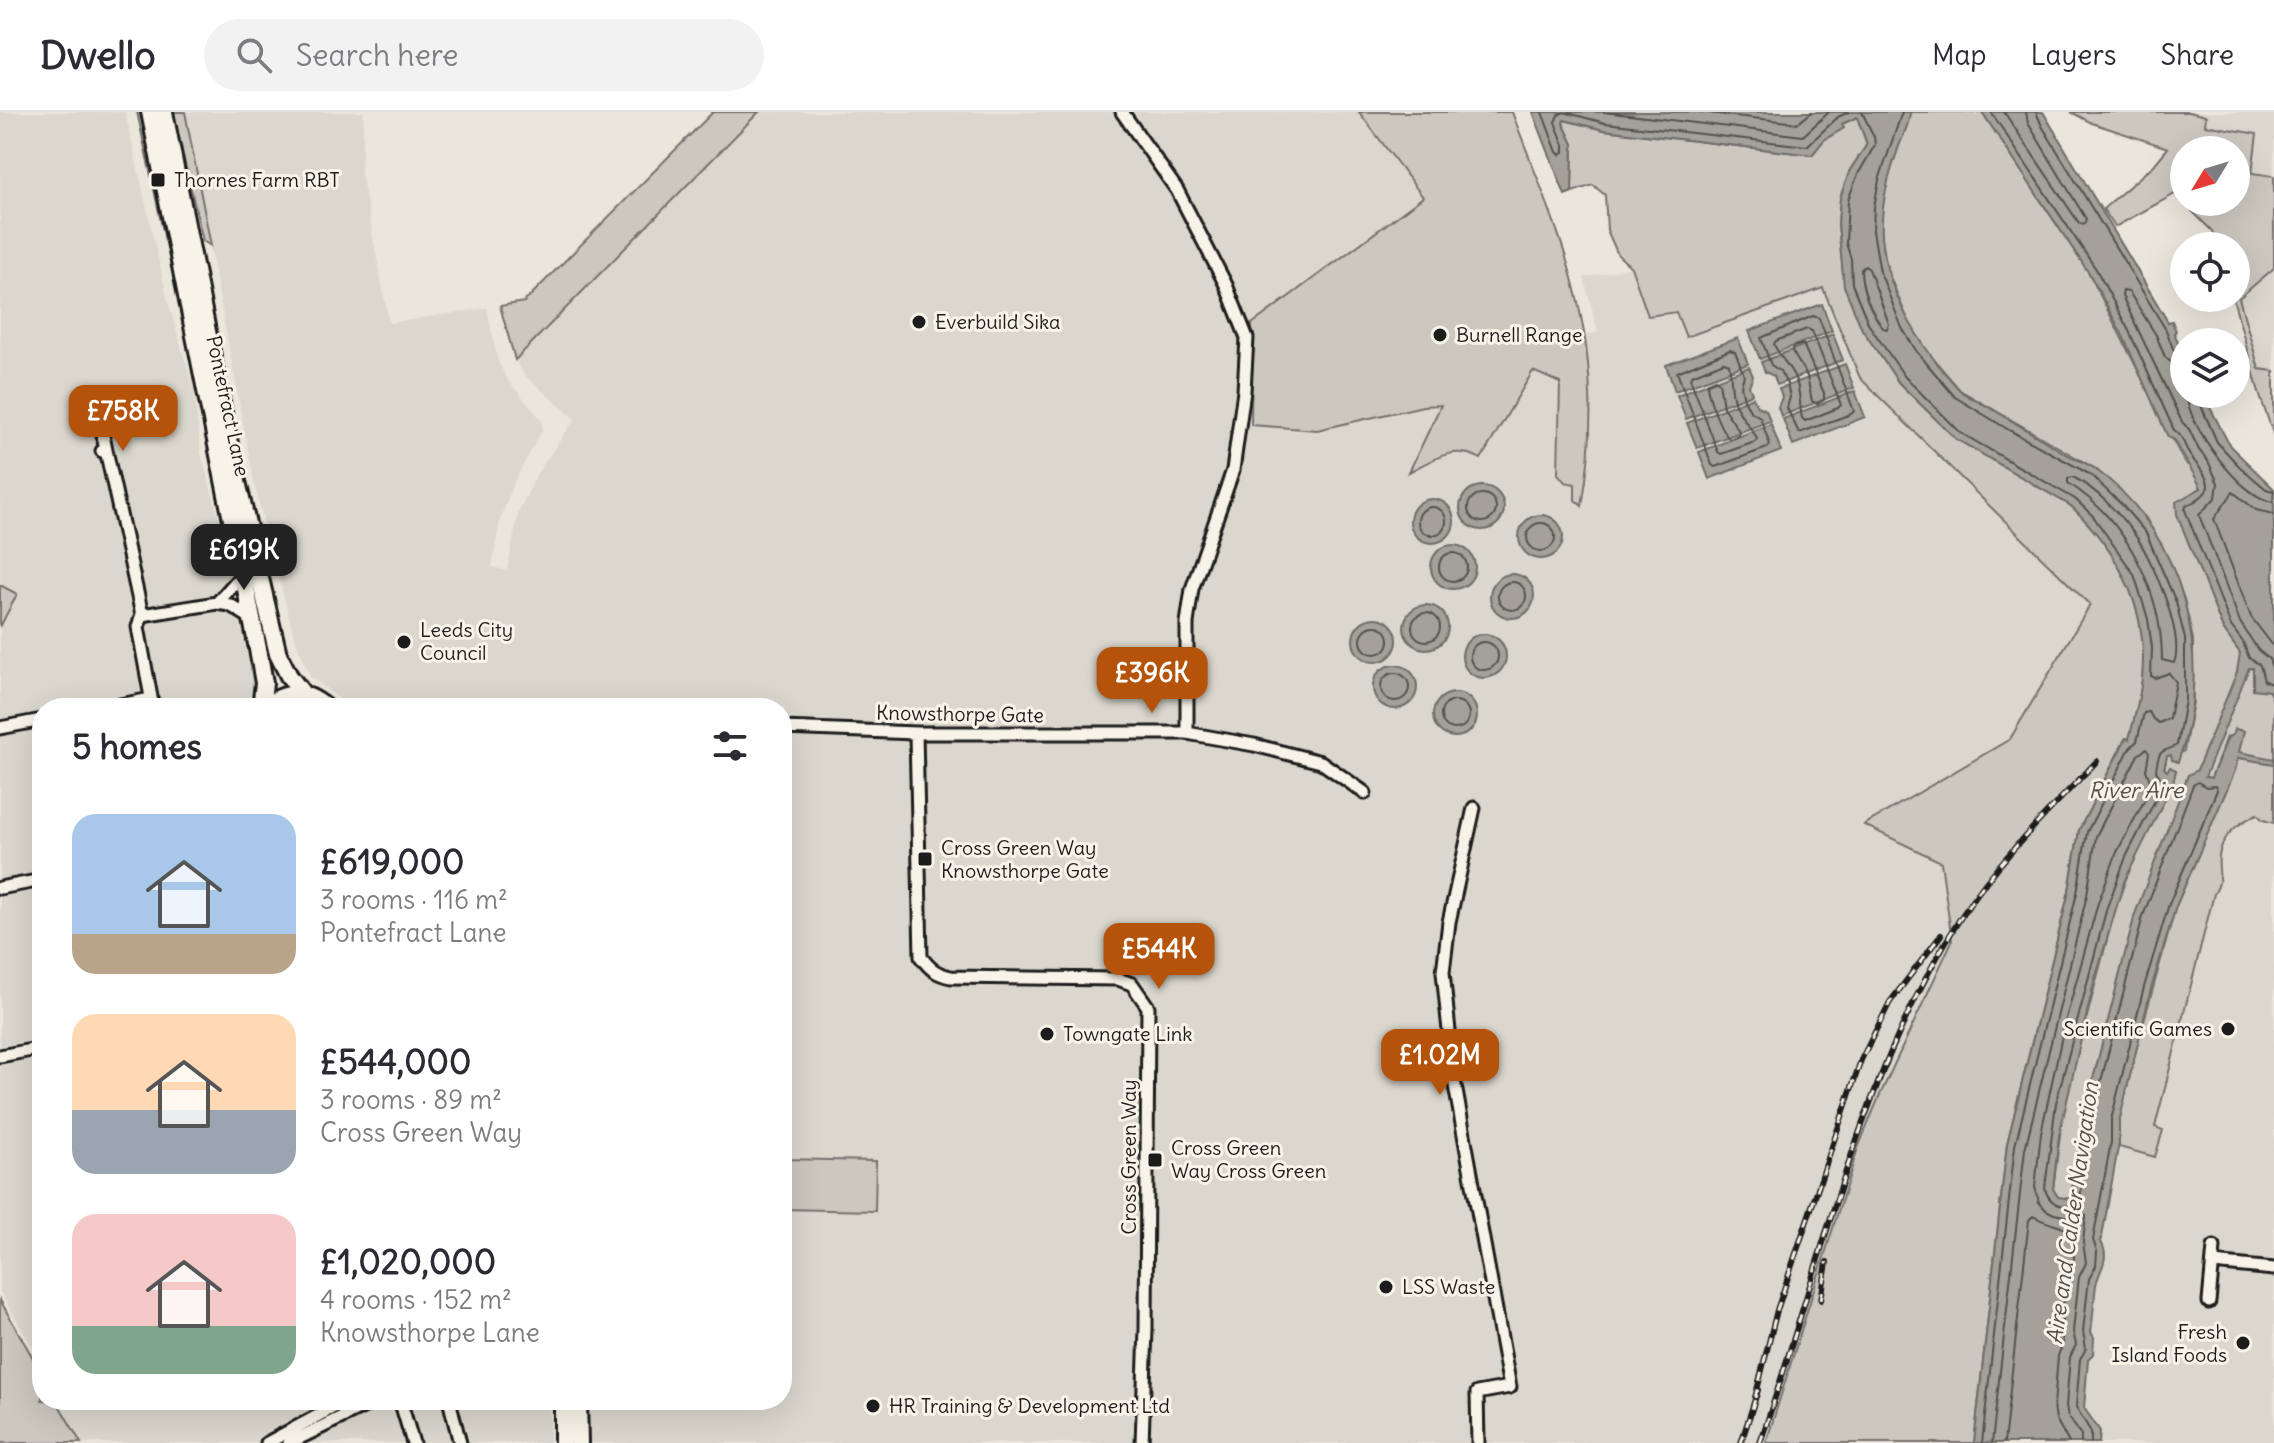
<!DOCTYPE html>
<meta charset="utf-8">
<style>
:root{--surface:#fff;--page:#f2f2f3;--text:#2b2b33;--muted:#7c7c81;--line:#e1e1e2;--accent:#b45309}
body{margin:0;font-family:Delius,sans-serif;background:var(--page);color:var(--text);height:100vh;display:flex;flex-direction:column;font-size:30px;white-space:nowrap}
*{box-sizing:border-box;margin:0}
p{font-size:26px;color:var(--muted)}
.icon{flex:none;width:44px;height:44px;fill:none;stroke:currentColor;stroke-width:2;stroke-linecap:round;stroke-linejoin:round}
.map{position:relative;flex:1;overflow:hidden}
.drawer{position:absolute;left:32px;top:586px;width:760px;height:712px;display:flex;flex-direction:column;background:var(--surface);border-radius:32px;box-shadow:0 8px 32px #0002}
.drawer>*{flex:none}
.needle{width:52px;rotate:232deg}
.tools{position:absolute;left:2170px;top:24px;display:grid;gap:16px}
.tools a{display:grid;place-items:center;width:80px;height:80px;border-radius:50%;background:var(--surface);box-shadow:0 8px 32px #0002;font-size:40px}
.price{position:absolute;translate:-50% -68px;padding:0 18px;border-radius:16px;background:var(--accent);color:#fff;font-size:26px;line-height:52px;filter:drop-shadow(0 2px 4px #0008)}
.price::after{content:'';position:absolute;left:50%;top:48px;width:24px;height:18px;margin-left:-12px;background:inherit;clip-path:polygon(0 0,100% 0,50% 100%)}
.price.selected{background:#222;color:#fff}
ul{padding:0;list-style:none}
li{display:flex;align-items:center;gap:24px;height:200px;padding:0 40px}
li span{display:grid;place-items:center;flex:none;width:224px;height:160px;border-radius:24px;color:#555}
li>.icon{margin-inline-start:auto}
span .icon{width:96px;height:96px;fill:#fffc;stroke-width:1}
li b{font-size:34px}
h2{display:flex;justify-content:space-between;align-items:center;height:96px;padding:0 40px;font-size:34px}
header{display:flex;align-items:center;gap:48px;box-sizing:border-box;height:112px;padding:0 40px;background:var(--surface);border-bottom:2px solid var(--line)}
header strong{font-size:38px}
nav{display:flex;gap:44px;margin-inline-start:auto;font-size:28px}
.search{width:560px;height:72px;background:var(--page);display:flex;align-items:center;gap:20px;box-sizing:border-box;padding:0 28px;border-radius:44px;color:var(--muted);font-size:30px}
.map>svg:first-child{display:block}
.built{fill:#dad7ce}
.green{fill:#ccc8c0;stroke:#74726e;stroke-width:2}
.water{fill:#a3a19a;stroke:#6d6c68;stroke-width:2}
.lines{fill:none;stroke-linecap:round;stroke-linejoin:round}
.shore{stroke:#52514e;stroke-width:2}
.minor-casing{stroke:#1c1c1c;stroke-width:17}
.highway-casing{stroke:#1c1c1c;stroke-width:22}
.minor{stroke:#f7f3e8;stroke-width:11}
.highway{stroke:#f7f3e8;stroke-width:16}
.rail-casing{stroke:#1c1c1c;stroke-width:6}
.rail{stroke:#f7f3e8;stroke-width:3;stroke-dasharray:9;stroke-linecap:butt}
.poi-dot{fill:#1c1c1c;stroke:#f7f3e8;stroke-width:3}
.labels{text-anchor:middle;stroke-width:6;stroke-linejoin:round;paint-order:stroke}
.poi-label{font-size:20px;fill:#1c1c1c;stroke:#f7f3e8;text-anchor:start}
.street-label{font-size:20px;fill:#1c1c1c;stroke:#f7f3e8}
.water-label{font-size:22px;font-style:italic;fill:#52514e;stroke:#f7f3e8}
</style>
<header>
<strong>Dwello</strong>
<div class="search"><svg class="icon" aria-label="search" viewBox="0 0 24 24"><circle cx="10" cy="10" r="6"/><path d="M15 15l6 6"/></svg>Search here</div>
<nav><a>Map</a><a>Layers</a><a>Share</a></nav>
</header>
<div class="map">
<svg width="2274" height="1331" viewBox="0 0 2274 1331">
<rect width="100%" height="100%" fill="#eae6dc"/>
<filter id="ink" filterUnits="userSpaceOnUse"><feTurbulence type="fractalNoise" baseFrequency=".0125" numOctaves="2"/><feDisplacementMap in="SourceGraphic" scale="16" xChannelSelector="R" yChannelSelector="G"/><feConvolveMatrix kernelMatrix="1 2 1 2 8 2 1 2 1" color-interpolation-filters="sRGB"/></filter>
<g filter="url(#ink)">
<path class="built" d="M0,0H125L168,190L194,279L201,342L232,451L256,579L248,596H42V1271L28,1247L37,1243L0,1180Z
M185,0H364L361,61L389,211L487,196L498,250L508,269L542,308V318L515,368L500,408L492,455L507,459L518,402L537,361L575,307L524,263L515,248L759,0H1359L1423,85L1252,212L1251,313L1513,209L1411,359L1443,342L1468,339L1481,347L1532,259L1560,271L1558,362L1575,372L1581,394L1590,339L1591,301L1585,224L1598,220L1584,166L1631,155L1648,204L1676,200L1686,225L1823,176L1860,266L2090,493L2010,627L1865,713L1941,750L1953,829L1879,985L1858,1036L1766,1331H589L588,1288H782V596H352L310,564L294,524L255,375Z
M2190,0H2274V64L2252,61L2256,22L2205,13Z
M2274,156V259L2272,260L2259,258L2239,185Z
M2217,699L2258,702L2263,708L2274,711V1331H2099L2100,1319L2084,1296L2088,1247L2094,1226L2091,1220L2097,1167L2105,1137L2101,1130L2106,1092L2110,1087L2151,877L2176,794Z
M51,1288H550V1331H76Z"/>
<path class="green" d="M137,0H143L169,137L165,128Z
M173,0H185L211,134L203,129Z
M713,0H759L515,248L500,194L524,190Z
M1359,0H1512C1533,57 1559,115 1574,174C1593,246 1595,321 1582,394L1575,388V372L1565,370L1558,362L1560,271L1533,259L1481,347C1454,332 1434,347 1409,360L1441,293L1423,294L1317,318L1251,313L1252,212L1423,85Z
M1910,0H1982L2089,161L2184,350L2192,356L2201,376L2186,385L2177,401L2223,517L2240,541L2245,564L2249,556L2254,557L2255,567L2269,579L2274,590V647L2271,651L2274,652V711L2263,708L2257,702C2239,711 2222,722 2219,744C2217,761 2224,766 2214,782L2155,1015L2163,1018L2155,1045L2119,1035V1010L2135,941L2176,794L2235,658L2239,635L2235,617L2233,623L2227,625L2211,666L2205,665L2201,648L2197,658L2188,664L2136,802L2086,995L2070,1087L2058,1085L2053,1077L2064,993L2115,797L2133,748L2173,671L2176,658H2164L2167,644L2171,643L2173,646L2184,639L2193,590V527L2184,487L2173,458L2146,406L2096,357L1960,278L1923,235L1910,213L1887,158L1881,119L1882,96L1887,70Z
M2071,0H2189L2206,4L2205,13L2257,22L2252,61L2274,64V156L2239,186L2259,257L2274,259V324L2260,284L2233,186H2236V134H2218L2212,119L2190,97L2191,90H2236V38H2184V77L2115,115L2103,97L2154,53L2168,36L2092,11Z
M1857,5L1867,33L1850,58L1840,86L1838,112L1843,161L1862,217L1899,271L1956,327L2071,394C2120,440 2151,498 2142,568C2140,588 2134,608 2129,628L2125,627L2079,718L2069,779L2007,1032L1974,1331H1766L1858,1036L1879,985L1952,829L1941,750L1864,713L2010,627L2090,493L1860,266L1823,176L1686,225L1676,200L1648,204L1631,155L1618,143L1607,118L1605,83L1593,73L1572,80L1573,32L1563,11L1564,8L1604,18L1812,43L1824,28L1843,16L1842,12Z
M0,473L17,482L0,515Z
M782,1047L876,1049L875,1099L782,1097Z
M0,1188L42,1262V1288H56L81,1331H0Z"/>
<path class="water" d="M1533,0H1910C1910,11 1903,23 1899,34C1884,75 1875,116 1888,159C1899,197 1918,228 1943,259C1950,266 1956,275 1963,281C1972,287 1981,291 1990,296C2016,311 2042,328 2068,343C2077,348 2087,351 2095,357C2186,421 2215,551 2178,650L2172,648L2171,643L2167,644L2164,656L2167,659L2170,655L2176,658L2173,671L2124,770L2094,870L2059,1024L2053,1077L2058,1085L2070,1087L2072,1083L2086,995L2135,802L2188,663L2197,658L2237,560L2240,541L2223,517L2177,402L2176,390L2201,376C2193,359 2183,346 2175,328L2168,325L2122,222L2089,161L1982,0H2043L2168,210L2172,209L2176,219L2174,221L2184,243V282H2203L2230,334L2274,377V590L2269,579L2253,577V556H2249L2205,665L2211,666L2228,625L2233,623L2235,617L2244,619L2239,640L2274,647V652L2238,646L2235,659L2176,794L2151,877L2119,1010V1031L2101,1130C2111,1147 2099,1158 2096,1173C2094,1189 2093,1205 2091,1220L2094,1226L2093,1242L2088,1247L2084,1296L2100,1319L2099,1331H1974L2007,1032L2069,779L2079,718L2126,626L2129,627C2134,607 2140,587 2142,566C2149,498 2119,440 2071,394L1956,327L1899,271L1862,217L1844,174L1838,112L1840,86L1850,58L1867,32L1857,5L1842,12L1844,16L1824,28L1812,43L1604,18L1564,8L1563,11L1573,32L1572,80L1565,83Z
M1822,192L1832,219L1760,247L1749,219Z
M1833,222L1843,248L1777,273L1774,264L1765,260L1761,250Z
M1738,226L1748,252L1675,279L1666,253Z
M1845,252L1854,276L1781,304L1778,295L1782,285L1779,277Z
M1749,255L1753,264L1749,274L1752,282L1686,307L1677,283Z
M1855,279L1865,305L1793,333L1783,307Z
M1753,285L1757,294L1766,298L1770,309L1697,336L1687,311Z
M1771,312L1781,339L1709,367L1699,340Z
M1460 396a22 22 0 1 1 44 0a22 22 0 1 1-44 0Z
M1410 409a22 22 0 1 1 44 0a22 22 0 1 1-44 0Z
M1519 425a22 22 0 1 1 44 0a22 22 0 1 1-44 0Z
M1431 455a22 22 0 1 1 44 0a22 22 0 1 1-44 0Z
M1490 484a22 22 0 1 1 44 0a22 22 0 1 1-44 0Z
M1404 515a22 22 0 1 1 44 0a22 22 0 1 1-44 0Z
M1353 528a22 22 0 1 1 44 0a22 22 0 1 1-44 0Z
M1462 544a22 22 0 1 1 44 0a22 22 0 1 1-44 0Z
M1373 575a22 22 0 1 1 44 0a22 22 0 1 1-44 0Z
M1433 603a22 22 0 1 1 44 0a22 22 0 1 1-44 0Z"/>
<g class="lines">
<path class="shore" d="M1542,0L1557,40L1560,43L1564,40V33L1555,10L1558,3L1564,0L1605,11L1807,34L1838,5L1849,0
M1604,0L1803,24L1829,0
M1699,0L1798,11L1812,0
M1862,0L1874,25L1875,33L1858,62L1848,88L1846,131L1851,147L1852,172L1869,213L1905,265L1961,321L2075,387L2093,404L2134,462L2148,507L2152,536L2151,564L2155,566L2169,561L2176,570L2169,606L2159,611L2153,607L2149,600L2144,601L2137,629L2130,636L2087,720L2077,781L2015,1034L1982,1331
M1902,0L1879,68L1874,95L1873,119L1880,160L1902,216L1917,240L1955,285L2009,318L2091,363L2122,393L2146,421L2176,490L2185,527V588L2177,633C2163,642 2159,633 2156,659L2164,671L2126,745L2107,795L2056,991L2045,1076C2048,1090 2058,1095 2072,1094L2080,1086L2094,997L2143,804L2193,673L2198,670L2206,675L2215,674L2217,678L2169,792L2144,875L2111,1008V1030L2093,1128L2097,1139L2096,1154L2089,1167L2083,1219L2086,1237L2080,1247L2076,1295L2091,1320V1331
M1991,0L2096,157L2129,219L2174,318C2185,325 2184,336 2191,345C2210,369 2219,378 2186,394L2185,398L2231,514L2243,530L2249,546L2260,553L2264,569L2274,573
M2004,0L2079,111L2084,112L2086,107L2028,11L2026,0
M2036,0L2042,14L2166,218L2174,239L2184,244
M1865,154L1869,157L1889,212L1887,217L1883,216C1871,200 1861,178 1861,157Z
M1813,204L1819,206L1854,299L1851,302L1799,321L1787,296L1790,285L1787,272L1780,259L1771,253L1761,226Z
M1807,217L1812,219L1841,293L1838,296L1805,309L1802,306C1799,293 1801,279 1795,266C1789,253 1779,245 1774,232L1776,229Z
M1803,232L1824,281V288L1817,292L1812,289L1807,264L1792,239L1793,235Z
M1730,238L1735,240L1744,263L1741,274L1744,287L1750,299L1760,305L1770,333L1767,336L1715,355L1712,353L1677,260Z
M1724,250L1729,252C1732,266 1730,279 1735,292C1741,306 1751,314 1757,327L1755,330L1721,342L1718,340L1690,266L1692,263Z
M2184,254L2173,252L2165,245L2156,223L2129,180L2123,179L2122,184L2182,310L2189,317L2199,338L2208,349L2218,371L2216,385L2199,403L2240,510L2258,538L2269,547L2274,561
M1715,267L1719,270L1723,295L1739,319L1738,324L1730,327C1721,321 1707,283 1707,271Z
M2186,282C2188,313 2242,388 2274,390
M2196,282L2217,330L2239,354L2266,377L2274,379
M2073,365C2095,376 2117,399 2132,419C2151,442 2185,523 2174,551L2162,548C2162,480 2127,408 2068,371V366Z
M1468 396a14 14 0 1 1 28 0a14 14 0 1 1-28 0Z
M1418 409a14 14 0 1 1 28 0a14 14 0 1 1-28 0Z
M2274,402L2256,398L2233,380L2214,407L2251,505L2274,535
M1527 425a14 14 0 1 1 28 0a14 14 0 1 1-28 0Z
M1439 455a14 14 0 1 1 28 0a14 14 0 1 1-28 0Z
M1498 484a14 14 0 1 1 28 0a14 14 0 1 1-28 0Z
M1412 515a14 14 0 1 1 28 0a14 14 0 1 1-28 0Z
M1361 528a14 14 0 1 1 28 0a14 14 0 1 1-28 0Z
M1470 544a14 14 0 1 1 28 0a14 14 0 1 1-28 0Z
M1381 575a14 14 0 1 1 28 0a14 14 0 1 1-28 0Z
M1441 603a14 14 0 1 1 28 0a14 14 0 1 1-28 0Z
M1992,1331L2025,1037L2087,783L2096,724L2138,643L2146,637L2149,641L2146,658L2152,674L2117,740L2098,791L2065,910L2041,1021L2035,1075L2039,1090L2046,1098L2054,1102L2070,1105L2083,1101L2086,1104L2083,1130L2086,1151L2079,1165L2073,1219L2076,1233L2070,1245L2066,1294L2068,1304L2081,1323V1331
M2004,1331L2029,1108L2033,1104C2046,1112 2064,1114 2072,1120L2074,1146L2067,1163L2061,1218L2063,1231L2058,1244L2054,1294L2056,1307L2069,1331"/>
<g class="minor-casing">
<path id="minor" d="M1122,0L1177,78L1226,173L1247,226L1244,279L1233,358L1192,477L1187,511V621
M106,338L142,503L138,515L153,596
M102,339L106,338L102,319
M217,491L242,463
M142,503L217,491L230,493L251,506
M104,596L151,587
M0,616L42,608
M782,616L916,621H1187L1254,633L1321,650L1365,681
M916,621L921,845C930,857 936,862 951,865L1118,867L1132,872L1148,895L1146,1217L1142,1331
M1474,696L1449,810L1443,860L1454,968L1510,1275L1477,1281L1478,1331
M0,776L42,768
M0,944L42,936
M2213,1151L2274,1157
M2209,1190L2214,1135
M400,1288L413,1331
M449,1288L460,1331
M267,1331L347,1288
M289,1331L377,1288"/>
</g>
<g class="highway-casing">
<path id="highway" d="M150,0L258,537L264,571L261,596
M164,0L234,357L278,542L289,564L302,581
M262,596C287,579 302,576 326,596
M563,1288V1331
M578,1288L579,1331"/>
</g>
<use href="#minor" class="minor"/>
<use href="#highway" class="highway"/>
<g class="rail-casing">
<path id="rail" d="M1821,1188L1827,1150
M1755,1286L1777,1198L1861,948L1890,890L1941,823
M1741,1331L1758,1278
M1760,1331C1821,1154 1859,965 1961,805C1998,748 2050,698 2097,649"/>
</g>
<use href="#rail" class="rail"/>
</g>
</g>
<g class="poi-dot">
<rect x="150" y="60" width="16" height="16" rx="4"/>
<circle cx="919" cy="210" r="8"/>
<circle cx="1440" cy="223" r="8"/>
<circle cx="404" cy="530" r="8"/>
<rect x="917" y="739" width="16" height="16" rx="4"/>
<circle cx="2228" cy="917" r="8"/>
<circle cx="1047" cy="922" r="8"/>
<rect x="1147" y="1040" width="16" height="16" rx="4"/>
<circle cx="1386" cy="1175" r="8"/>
<circle cx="2243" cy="1231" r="8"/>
<circle cx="873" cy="1294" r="8"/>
</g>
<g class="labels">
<g class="poi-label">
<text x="174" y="75">Thornes Farm RBT</text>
<text x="935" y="217">Everbuild Sika</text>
<text x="1456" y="230">Burnell Range</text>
<text x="420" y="525">Leeds City<tspan x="420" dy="23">Council</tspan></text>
<text x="941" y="743">Cross Green Way<tspan x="941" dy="23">Knowsthorpe Gate</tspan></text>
<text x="2212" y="924" text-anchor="end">Scientific Games</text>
<text x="1063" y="929">Towngate Link</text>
<text x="1171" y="1043">Cross Green<tspan x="1171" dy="23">Way Cross Green</tspan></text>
<text x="1402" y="1182">LSS Waste</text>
<text x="2227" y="1227" text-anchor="end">Fresh<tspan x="2227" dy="23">Island Foods</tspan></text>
<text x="889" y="1301">HR Training &amp; Development Ltd</text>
</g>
<g class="street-label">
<text transform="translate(228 294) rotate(78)" y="7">Pontefract Lane</text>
<text transform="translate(960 602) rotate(1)" y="7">Knowsthorpe Gate</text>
<text transform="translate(1129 1045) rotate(-90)" y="7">Cross Green Way</text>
</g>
<g class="water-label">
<text x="2136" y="686">River Aire</text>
<text transform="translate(2072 1101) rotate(-82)" y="8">Aire and Calder Navigation</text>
</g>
</g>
</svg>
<div class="tools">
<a><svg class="needle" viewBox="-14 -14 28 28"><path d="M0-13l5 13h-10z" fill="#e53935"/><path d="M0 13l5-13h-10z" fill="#7c7c81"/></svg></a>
<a><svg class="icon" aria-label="locate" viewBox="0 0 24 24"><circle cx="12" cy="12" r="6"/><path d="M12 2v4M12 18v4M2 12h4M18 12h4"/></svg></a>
<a><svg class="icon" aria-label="layers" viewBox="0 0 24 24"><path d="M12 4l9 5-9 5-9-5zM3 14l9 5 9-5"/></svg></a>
</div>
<b class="price" style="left:123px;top:341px">£758K</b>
<b class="price selected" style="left:244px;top:480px">£619K</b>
<b class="price" style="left:1152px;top:603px">£396K</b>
<b class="price" style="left:1159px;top:879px">£544K</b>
<b class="price" style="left:1440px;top:985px">£1.02M</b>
<section class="drawer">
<h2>5 homes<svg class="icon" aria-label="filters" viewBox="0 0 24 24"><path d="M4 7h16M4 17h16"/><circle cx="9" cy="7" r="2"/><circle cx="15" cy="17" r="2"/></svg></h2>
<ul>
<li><span style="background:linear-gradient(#a9c7e8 75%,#b9a48a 0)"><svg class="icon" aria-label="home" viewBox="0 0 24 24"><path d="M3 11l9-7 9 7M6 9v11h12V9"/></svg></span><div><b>£619,000</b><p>3 rooms · 116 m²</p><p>Pontefract Lane</p></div></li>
<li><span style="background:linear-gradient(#ffd9b3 60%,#9aa5b1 0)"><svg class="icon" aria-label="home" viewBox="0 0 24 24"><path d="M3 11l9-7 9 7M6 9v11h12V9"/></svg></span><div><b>£544,000</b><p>3 rooms · 89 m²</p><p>Cross Green Way</p></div></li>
<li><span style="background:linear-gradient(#f6c9c9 70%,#7fa58c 0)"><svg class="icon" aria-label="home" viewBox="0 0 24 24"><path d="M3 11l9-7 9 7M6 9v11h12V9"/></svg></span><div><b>£1,020,000</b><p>4 rooms · 152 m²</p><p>Knowsthorpe Lane</p></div></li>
</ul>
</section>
</div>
